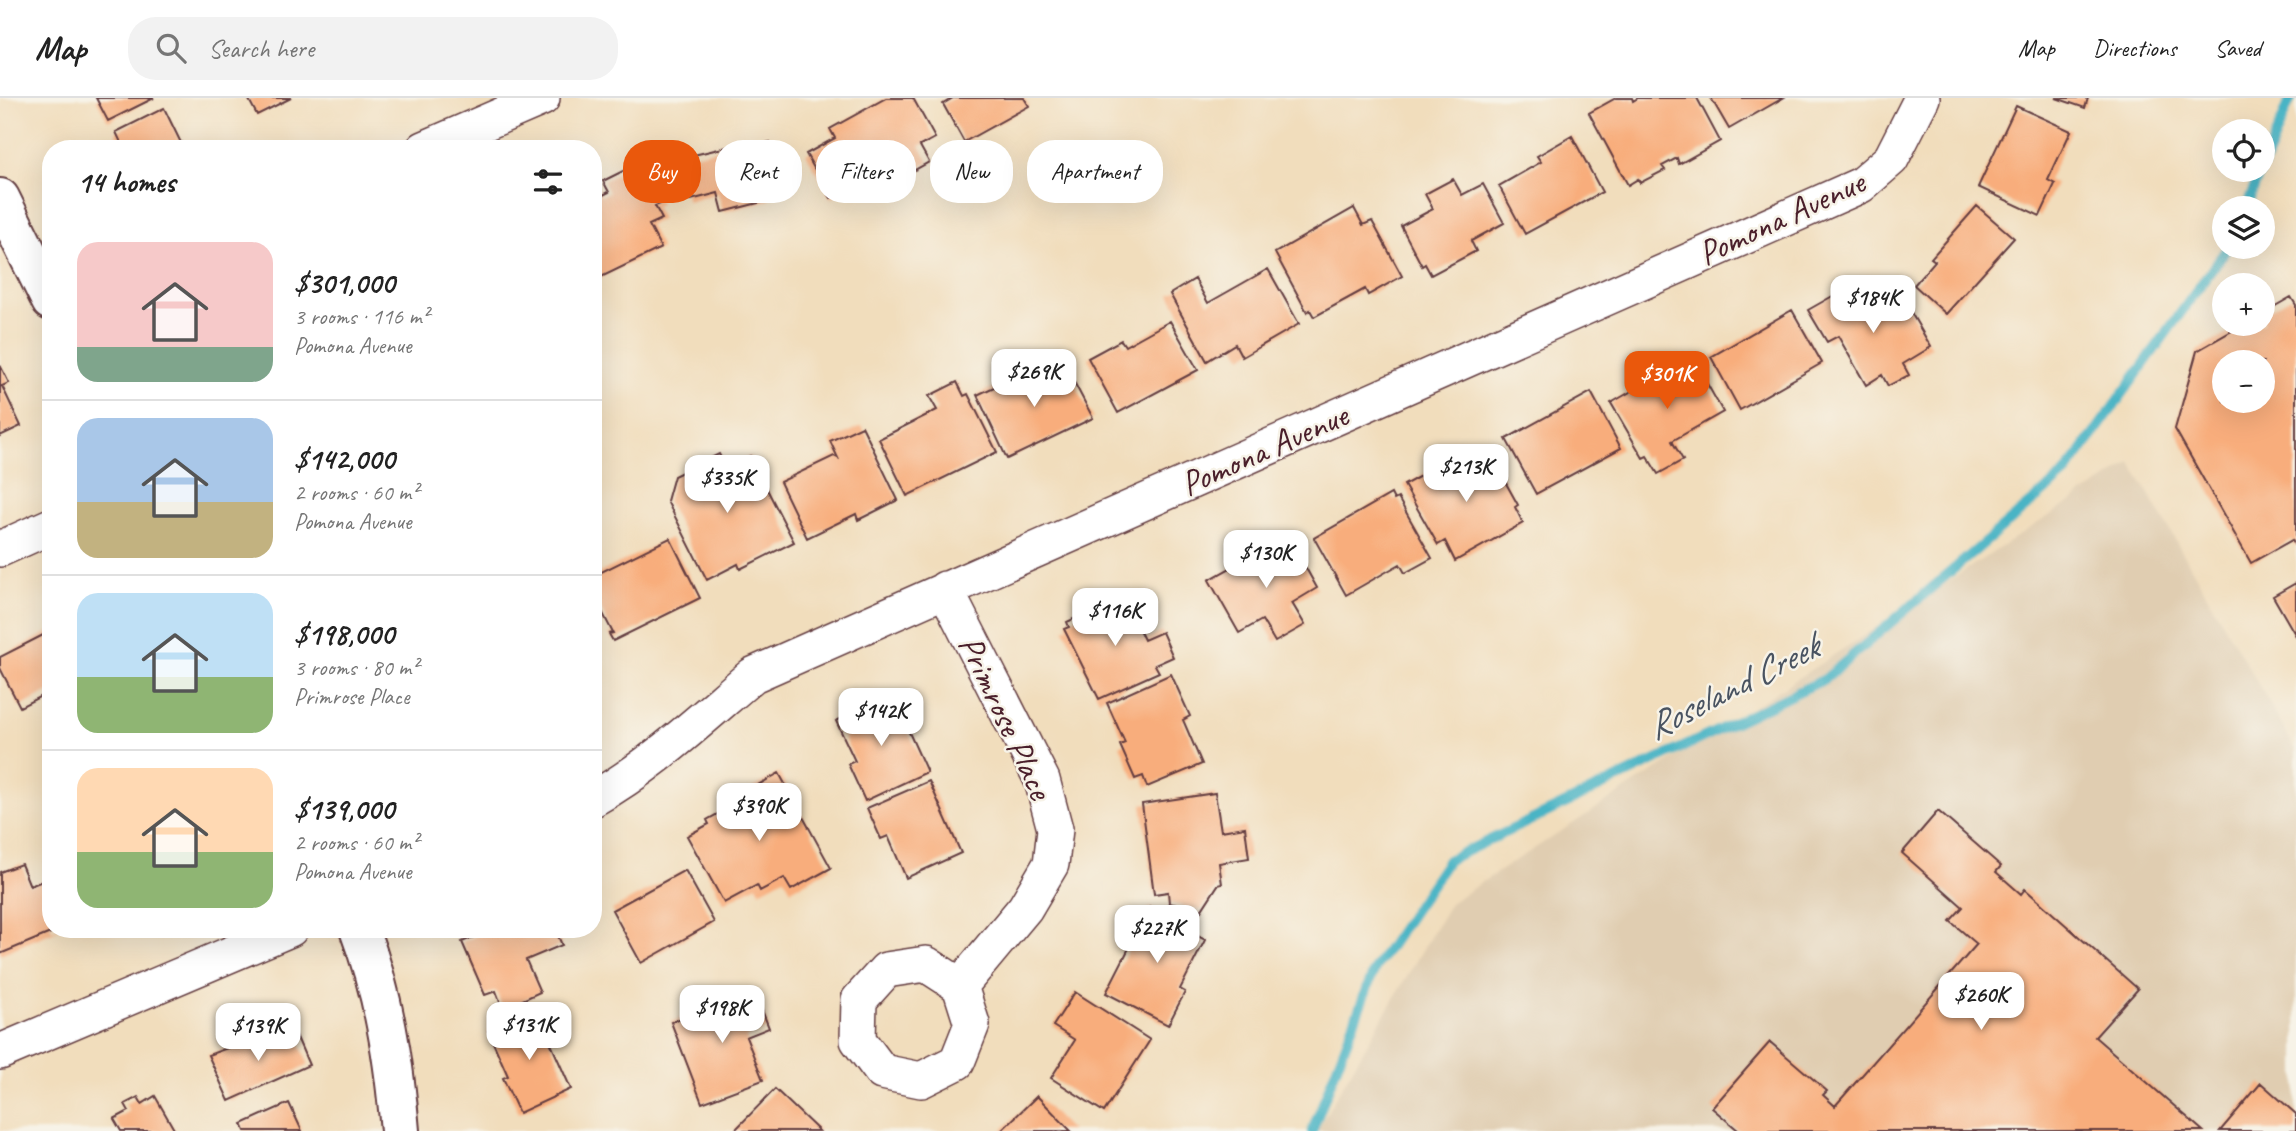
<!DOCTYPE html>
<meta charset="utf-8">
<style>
:root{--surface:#fff;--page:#f2f2f2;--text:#222;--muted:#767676;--line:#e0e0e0;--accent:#ea580c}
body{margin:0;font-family:Caveat,sans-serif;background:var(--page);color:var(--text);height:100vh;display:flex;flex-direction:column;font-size:26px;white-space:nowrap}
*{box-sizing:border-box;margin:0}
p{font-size:23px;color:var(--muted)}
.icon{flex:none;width:38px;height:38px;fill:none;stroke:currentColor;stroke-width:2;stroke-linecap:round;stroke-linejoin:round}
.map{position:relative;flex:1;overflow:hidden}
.details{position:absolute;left:42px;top:42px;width:560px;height:798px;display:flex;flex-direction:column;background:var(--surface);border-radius:28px;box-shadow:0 7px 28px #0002}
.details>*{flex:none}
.banner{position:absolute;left:623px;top:42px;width:665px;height:63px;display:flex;gap:14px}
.fabs{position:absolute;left:2212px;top:21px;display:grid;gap:14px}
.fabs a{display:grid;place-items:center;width:63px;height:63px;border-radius:50%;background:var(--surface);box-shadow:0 7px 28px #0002;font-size:35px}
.price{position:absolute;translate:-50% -60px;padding:0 16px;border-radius:14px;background:#fff;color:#222;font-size:23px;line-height:46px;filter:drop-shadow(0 2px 4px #0008)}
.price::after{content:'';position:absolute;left:50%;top:42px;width:21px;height:16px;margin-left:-10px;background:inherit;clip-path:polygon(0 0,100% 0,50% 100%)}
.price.active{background:var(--accent);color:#fff}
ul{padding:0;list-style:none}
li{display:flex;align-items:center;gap:21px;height:175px;padding:0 35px}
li+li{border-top:2px solid var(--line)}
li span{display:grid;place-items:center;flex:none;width:196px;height:140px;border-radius:21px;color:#555}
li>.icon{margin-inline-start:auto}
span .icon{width:84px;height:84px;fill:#fffc;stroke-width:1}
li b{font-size:30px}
h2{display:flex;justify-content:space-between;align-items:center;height:84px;padding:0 35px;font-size:30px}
.tag{padding:0 24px;border-radius:28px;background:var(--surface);box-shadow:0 7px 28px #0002;font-size:24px;line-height:63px}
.tag.active{background:var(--accent);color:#fff}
header{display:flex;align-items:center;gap:42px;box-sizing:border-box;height:98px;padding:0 35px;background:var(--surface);border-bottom:2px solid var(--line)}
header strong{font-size:33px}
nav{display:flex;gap:38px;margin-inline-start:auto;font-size:24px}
.search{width:490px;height:63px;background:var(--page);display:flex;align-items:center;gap:18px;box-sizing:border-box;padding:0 24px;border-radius:28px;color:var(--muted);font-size:26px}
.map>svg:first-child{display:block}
.built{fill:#e0cdb1}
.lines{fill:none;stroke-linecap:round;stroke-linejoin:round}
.stream{stroke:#48b4c5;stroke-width:10}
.building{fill:#f8ad7b;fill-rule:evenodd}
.street-casing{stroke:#633c41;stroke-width:38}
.secondary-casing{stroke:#633c41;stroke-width:42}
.street{stroke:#fff;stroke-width:35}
.secondary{stroke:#fff;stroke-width:38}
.labels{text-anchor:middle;stroke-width:5;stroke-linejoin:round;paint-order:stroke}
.street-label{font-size:35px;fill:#4a1f2b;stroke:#f7f3e8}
.water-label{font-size:37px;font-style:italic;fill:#495361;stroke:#f7f3e8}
</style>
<header>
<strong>Map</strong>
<div class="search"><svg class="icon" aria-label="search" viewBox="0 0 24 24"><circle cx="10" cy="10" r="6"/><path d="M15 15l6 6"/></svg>Search here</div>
<nav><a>Map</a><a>Directions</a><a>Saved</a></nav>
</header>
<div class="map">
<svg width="2296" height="1033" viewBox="0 0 2296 1033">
<rect width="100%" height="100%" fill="#f7f3e8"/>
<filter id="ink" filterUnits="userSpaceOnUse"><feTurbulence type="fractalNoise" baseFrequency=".0143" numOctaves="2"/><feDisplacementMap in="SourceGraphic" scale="14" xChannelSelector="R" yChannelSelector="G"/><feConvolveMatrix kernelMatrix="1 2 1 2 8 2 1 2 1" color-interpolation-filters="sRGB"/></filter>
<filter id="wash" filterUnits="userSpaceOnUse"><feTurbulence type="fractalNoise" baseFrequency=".00686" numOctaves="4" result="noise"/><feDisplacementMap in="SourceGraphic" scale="28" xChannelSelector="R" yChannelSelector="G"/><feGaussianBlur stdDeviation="1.57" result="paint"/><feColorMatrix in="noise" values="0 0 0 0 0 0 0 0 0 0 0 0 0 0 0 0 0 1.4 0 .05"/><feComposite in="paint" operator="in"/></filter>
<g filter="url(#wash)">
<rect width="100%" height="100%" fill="#f1ddbc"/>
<path class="built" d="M2131,365L2296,652V1033H1316L1450,805Z"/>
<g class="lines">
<path class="stream" d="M2263,69L2291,0
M2246,110L2261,72
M1312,1033L1375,870L1448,762L1825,581L2065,376L2228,149"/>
</g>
<g id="blocks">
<path class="building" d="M96,0H154L108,23Z
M248,0H291L257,17Z
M886,0H913L935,40L920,48L929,64L873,95L864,81L831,100L806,56L835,40L830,31Z
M953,0H1024L1029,8L964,44L943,6Z
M1616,0H1632L1633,3L1638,0H1697L1720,43L1679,66L1677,60L1662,68L1665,72L1640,85L1638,81L1628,87L1589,15Z
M1711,0H1783L1729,31Z
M2056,0H2088L2085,10Z
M2016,8L2071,33L2048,82L2055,86L2040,118L1978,89Z
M164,10L184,51H124L116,34Z
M1572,38L1602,94L1525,136L1499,88L1541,64L1537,58Z
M748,44L749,49L770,44L781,91L768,94L770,102L723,114L718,95L687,103L677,61Z
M639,65L660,106L655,108L662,121L649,127L661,150L593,183V90L597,88L601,98L609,94L603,83Z
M1453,81L1462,97L1483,86L1504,125L1471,143L1476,153L1431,177L1425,166L1422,168L1401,128L1433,111L1425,96Z
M1977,108L2014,140L1946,216L1914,187L1935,163L1931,160Z
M1354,110L1363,127L1372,123L1402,178L1368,197L1365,191L1314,219L1310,212L1307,214L1275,155Z
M1268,171L1299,226L1242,259L1235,246L1207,263L1170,196L1195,181L1208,205Z
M1845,191L1859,216L1899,194L1931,249L1903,266L1909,277L1888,288L1882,277L1866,287L1838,238L1827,244L1808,212Z
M2291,199L2296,207V450L2292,442L2251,465L2175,331L2197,253L2244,226H2263V215ZM2224,264H2263V303H2224Z
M1792,212L1822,265L1740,312L1711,259Z
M1170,223L1198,272L1118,315L1088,260L1121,242L1125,248Z
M1692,259L1723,314L1672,343L1683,362L1658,376L1647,358L1643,360L1611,305L1658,278L1654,272L1670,264L1673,270Z
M1063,263L1093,320L1007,361L977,297L1013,280L1016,285Z
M0,267L9,285L2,288L21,328L0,338Z
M957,284L964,298L968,296L997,354L907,398L879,341L937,312L929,298Z
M1591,294L1621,350L1536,396L1506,341Z
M862,328L898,402L858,422L856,416L807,440L780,384L834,358L838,360L830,343Z
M1487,351L1518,407L1515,409L1523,425L1455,463L1445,443L1438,447L1404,387L1442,366L1446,373Z
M719,356L726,370L750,358L794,444L740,471L738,466L707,482L667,403L674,378Z
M1391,396L1394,402L1398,400L1432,460L1405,475L1400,466L1346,497L1314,440Z
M1288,438L1317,490L1292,505L1305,527L1275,544L1262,522L1239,535L1209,482Z
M670,440L700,500L613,543L609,536L613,535L593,496V478Z
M2296,485V538L2273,498Z
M1123,498L1144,542L1162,534L1173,559L1155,567L1159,574L1099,601L1064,531L1069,529L1067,524Z
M51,533V593L20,609L0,570V559Z
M1171,576L1190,618L1183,622L1202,666L1147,689L1143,678L1135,681L1120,647L1125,645L1107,605Z
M892,597L927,674L865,703L848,666L855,663L836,623Z
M779,675L831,770L791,792L784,780L760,793L757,787L724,805L687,738L709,726L707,722L739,704L737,699Z
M929,683L961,755L906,780L888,738L881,741L867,710Z
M1215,695L1221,733L1245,729L1249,760L1219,765L1222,786L1218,787L1201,813L1169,805L1168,794L1154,796L1142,706Z
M1938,713L2001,768L1996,774L2021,796L2025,791L2138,891L2095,939L2203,1033H1739L1712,1010L1770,944L1827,993L1823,997L1835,1008L1977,846L1950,823L1963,809L1902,755Z
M21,766L30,788L50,780L51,831H60L0,856V774Z
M685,772L714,824L641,865L612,812Z
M1150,809L1166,817L1169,810L1194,823L1189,833L1205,842L1180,891L1185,894L1168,927L1106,895Z
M492,831H555L562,847L526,862L540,894L503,911L496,893L485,897L462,844Z
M754,892L769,930L746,939L763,982L702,1005L671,924Z
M1075,894L1150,942L1104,1014L1051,980L1075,942L1053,928Z
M536,912L571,991L519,1015L503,980L508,978L488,933Z
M292,928L309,967L229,1003L208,957L249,942L251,946Z
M2261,985L2296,1016V1033H2220Z
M775,991L819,1033H734Z
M155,998L175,1033H121L114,1021L129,1013L125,1006L138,999L142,1006Z
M1037,998L1071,1033H1001Z
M289,1005L302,1033H245L242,1026Z"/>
</g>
</g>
<g filter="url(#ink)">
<use href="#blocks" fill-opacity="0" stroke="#633c41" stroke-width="2"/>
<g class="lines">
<g class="street-casing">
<path id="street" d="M424,51L542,0
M0,451L51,428
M945,491L1042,682L1055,731L1051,766L1025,810L960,888
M593,701C652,668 702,620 753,577L1861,87L1891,61L1922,0
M926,866L960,888L972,926L957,964L921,982L882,974L858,942L859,902L886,872Z
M0,954L290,831"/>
</g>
<g class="secondary-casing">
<path id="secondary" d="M0,100L51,203
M359,831C384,897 394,962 400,1033"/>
</g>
<use href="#street" class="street"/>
<use href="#secondary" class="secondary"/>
</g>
</g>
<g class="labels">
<g class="street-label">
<text transform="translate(1781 119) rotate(-25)" y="12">Pomona Avenue</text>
<text transform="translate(1264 351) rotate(-24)" y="12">Pomona Avenue</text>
<text transform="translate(1006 619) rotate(65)" y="12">Primrose Place</text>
</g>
<g class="water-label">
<text transform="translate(1732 588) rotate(-27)" y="13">Roseland Creek</text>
</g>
</g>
</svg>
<div class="fabs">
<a><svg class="icon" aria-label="locate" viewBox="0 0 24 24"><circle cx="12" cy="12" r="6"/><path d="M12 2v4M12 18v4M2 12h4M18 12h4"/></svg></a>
<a><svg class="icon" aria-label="layers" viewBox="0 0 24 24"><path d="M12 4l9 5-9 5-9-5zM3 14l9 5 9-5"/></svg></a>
<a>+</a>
<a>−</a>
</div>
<b class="price" style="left:1873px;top:237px">$184K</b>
<b class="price" style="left:1034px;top:311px">$269K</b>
<b class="price active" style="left:1667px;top:313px">$301K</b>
<b class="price" style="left:1466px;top:406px">$213K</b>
<b class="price" style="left:727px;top:417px">$335K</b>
<b class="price" style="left:1266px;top:492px">$130K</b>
<b class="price" style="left:1115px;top:550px">$116K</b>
<b class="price" style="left:881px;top:650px">$142K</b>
<b class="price" style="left:759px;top:745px">$390K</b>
<b class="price" style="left:1157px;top:867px">$227K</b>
<b class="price" style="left:1981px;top:934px">$260K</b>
<b class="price" style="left:722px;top:947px">$198K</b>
<b class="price" style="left:529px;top:964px">$131K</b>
<b class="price" style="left:258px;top:965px">$139K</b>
<div class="banner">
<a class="tag active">Buy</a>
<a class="tag">Rent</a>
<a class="tag">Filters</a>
<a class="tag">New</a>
<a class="tag">Apartment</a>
</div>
<section class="details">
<h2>14 homes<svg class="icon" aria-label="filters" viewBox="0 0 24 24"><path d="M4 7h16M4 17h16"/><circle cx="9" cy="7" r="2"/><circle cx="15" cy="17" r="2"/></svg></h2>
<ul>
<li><span style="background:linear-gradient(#f6c9c9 75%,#7fa58c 0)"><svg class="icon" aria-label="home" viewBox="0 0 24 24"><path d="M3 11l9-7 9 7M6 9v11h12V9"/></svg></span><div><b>$301,000</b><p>3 rooms · 116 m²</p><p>Pomona Avenue</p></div></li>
<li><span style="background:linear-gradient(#a9c7e8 60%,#c2b280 0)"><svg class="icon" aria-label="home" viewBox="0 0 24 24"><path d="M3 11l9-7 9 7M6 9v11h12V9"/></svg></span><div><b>$142,000</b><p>2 rooms · 60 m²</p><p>Pomona Avenue</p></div></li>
<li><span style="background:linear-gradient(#bfe0f5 60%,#8fb573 0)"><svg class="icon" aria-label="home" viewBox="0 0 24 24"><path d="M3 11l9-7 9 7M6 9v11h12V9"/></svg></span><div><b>$198,000</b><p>3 rooms · 80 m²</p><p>Primrose Place</p></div></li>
<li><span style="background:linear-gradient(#ffd9b3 60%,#8fb573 0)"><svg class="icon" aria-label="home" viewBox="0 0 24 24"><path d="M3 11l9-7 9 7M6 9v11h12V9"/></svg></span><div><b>$139,000</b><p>2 rooms · 60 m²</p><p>Pomona Avenue</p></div></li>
</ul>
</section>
</div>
